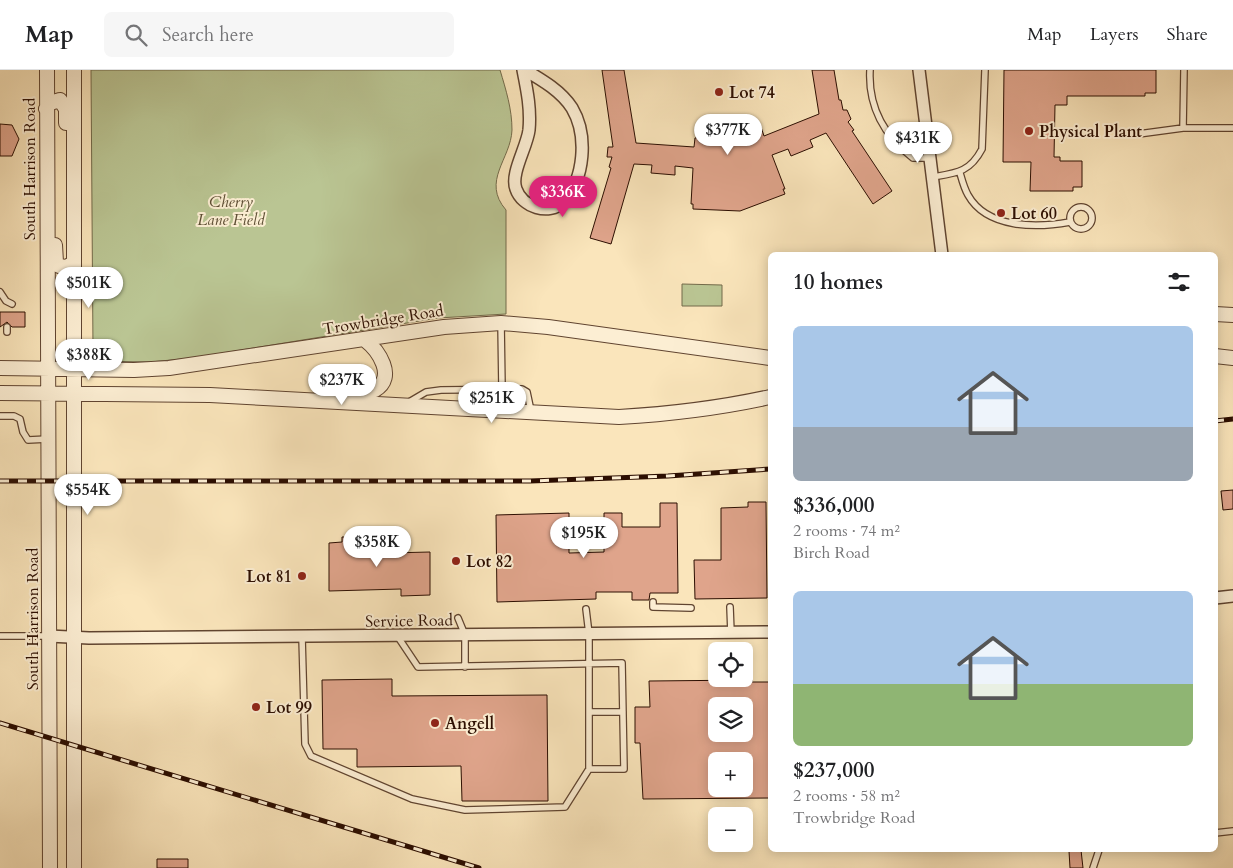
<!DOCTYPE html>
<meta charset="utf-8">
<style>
:root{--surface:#fff;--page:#f6f6f6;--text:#202124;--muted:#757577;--line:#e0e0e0;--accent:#db2777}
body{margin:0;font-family:Cardo,serif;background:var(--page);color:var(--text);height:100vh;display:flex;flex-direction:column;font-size:19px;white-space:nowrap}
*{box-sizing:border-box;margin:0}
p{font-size:16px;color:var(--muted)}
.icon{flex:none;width:28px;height:28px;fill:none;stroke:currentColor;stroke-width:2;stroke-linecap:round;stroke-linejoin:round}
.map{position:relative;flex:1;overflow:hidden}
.drawer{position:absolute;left:768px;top:182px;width:450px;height:600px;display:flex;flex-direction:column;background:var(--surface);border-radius:8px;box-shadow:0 2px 12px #0003}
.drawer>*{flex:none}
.fabs{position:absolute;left:708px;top:572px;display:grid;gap:10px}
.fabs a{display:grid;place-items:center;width:45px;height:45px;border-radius:8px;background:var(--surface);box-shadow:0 2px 12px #0003;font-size:25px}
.price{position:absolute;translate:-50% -42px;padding:0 11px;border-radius:18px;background:#fff;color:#222;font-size:16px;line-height:32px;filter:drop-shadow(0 1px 2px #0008)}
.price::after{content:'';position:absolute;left:50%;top:30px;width:15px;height:11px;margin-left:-8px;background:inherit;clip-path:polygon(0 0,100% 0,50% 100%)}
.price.selected{background:var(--accent);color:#fff}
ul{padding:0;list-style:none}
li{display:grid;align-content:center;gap:10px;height:265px;padding:0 25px}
li span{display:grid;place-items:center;height:155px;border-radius:8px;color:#555}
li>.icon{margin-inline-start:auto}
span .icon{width:90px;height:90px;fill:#fffc;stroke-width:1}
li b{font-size:21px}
h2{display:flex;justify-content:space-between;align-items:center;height:60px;padding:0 25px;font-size:21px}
header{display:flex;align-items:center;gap:30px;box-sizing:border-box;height:70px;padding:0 25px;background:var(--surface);border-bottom:1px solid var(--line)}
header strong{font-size:24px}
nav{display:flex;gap:28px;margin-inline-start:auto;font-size:18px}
.search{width:350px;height:45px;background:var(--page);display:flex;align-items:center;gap:12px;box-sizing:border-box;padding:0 18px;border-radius:8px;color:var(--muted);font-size:19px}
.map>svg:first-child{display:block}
.green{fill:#bac593;stroke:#736a4a}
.building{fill:#dfa48b;stroke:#2c0e01;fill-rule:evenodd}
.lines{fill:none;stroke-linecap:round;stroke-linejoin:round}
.service-casing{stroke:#604430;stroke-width:8}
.minor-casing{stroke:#604430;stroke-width:14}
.tertiary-casing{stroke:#604430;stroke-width:16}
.service{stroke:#fceed3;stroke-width:5.5}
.minor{stroke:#fceed3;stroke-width:11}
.tertiary{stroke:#fceed3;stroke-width:14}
.rail-casing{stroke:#2c0e01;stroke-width:5}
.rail{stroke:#fceed3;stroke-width:3;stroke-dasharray:9;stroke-linecap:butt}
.poi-dot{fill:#8f2418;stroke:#fceed3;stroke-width:2}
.labels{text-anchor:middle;stroke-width:4;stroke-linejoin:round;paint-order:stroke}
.poi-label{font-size:16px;font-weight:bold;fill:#2c0e01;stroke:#fceed3;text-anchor:start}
.street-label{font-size:16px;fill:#2c0e01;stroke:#fceed3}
.park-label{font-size:16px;font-style:italic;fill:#5e4e34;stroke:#fceed3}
</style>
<header>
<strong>Map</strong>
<div class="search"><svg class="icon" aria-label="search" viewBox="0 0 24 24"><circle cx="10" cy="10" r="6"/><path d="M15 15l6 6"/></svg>Search here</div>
<nav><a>Map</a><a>Layers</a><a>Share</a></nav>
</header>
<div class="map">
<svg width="1233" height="798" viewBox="0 0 1233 798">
<rect width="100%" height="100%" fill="#fae5bb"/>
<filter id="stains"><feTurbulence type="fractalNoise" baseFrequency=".004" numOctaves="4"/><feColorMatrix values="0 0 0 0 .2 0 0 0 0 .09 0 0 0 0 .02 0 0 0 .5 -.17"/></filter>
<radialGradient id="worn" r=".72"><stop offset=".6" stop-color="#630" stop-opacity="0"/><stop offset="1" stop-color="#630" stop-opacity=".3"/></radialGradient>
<path class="green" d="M91,0H500C506,20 512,39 512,60C511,89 481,111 506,140V244L438,248L192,288L150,292L95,291L93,280Z
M682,214L722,215V236H682Z"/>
<path class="building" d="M602,0H624L636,73L694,77L695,68L709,66L708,63L747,56V59L761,57L764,66L819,44L812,0H834L839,30H841L843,40H847L851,49L848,52L854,60L852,61L892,121L873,134L826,63L810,70L813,77L791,86L788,79L772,85L785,119H783L785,124L740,141L693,139V134H691L693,98L675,96V105L651,103L652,95L634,94L611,174L590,168L611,98L609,97L612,87H607L608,77H613Z
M1004,0H1156V23H1145V26H1067V35H1055L1054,87H1060V91H1082V117H1073V121H1030L1031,92H1003Z
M0,54L12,55L19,69L12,86H0Z
M0,242H25V257H12L7,252L0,257Z
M1233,420V439L1223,440L1221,421Z
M748,432H766L767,528L695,529L694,490H721V438L748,437Z
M660,433H677L678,523H650L649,530H632V522H596V529L497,532L496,445L569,443V483L604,482V443H622V457H660Z
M342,467H376V472H389V483L430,482V525L401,526V519L329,521V473L342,472Z
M392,609V626L547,625L548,731H462L461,696L357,697V679H323L322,610Z
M752,610V612H770V728L643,729L640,673H635V637H650L649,611ZM716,636H744V664H716ZM716,691H744V719H716Z
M1081,780L1083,798H1070L1069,781Z
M157,789H188V798H157Z"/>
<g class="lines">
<g class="service-casing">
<path id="service" d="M870,0C868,36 884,66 913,88H930
M1183,58H1233
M1131,65L1183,58L1184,0
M960,103C962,110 964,118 968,125C987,159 1037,158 1070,152
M933,107C957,103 970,102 982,79L985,0
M1070 148a11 11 0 1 1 22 0a11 11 0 1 1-22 0Z
M0,222L6,231L12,234
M501,253L502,319
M7,257V262
M409,332L426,322L441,320L522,319L527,322L531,341
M0,346H14L20,349L23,362L28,370L48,369
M653,532V537L691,538
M730,537L731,563
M458,548L465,565V597
M0,566H49
M302,567L305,674L311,686L412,729L465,740L565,737L589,699V564L586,539
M398,567L418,597L622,593L624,699H589
M589,642H623
M1215,763L1233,761
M1093,798L1099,780"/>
</g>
<g class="minor-casing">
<path id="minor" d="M523,0C527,20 531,39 529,60C527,77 510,104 516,119C522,137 549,146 563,132C585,109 588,65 572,38C561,21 542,10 525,0
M919,0L942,185
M1215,528L1233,526
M49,566L89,568L770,562"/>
</g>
<g class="tertiary-casing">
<path id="tertiary" d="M47,0L50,798
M46,39L50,33L60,30L66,39V53
M55,175L56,192L59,196L66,197L74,193
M1215,244L1233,245
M1215,286L1233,288
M0,298L134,300L169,298L444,257L501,253L548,257L770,288
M347,322C356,322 367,324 375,320C397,307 378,280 365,270
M0,323L210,325L619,347C670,344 720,338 770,327
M74,798V0"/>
</g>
<use href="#service" class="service"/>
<use href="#minor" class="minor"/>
<use href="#tertiary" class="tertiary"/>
<g class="rail-casing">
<path id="rail" d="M1215,351L1233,349
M0,411H530L668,406L770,399
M0,653L479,798"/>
</g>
<use href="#rail" class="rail"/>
</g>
<g class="poi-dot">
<circle cx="719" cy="22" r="5"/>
<circle cx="1029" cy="61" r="5"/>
<circle cx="1001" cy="143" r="5"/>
<circle cx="456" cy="491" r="5"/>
<circle cx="302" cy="506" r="5"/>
<circle cx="256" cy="637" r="5"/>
<circle cx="435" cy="653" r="5"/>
</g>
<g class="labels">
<g class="poi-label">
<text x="729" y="28">Lot 74</text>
<text x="1039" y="67">Physical Plant</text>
<text x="1011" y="149">Lot 60</text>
<text x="466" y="497">Lot 82</text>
<text x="292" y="512" text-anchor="end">Lot 81</text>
<text x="266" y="643">Lot 99</text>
<text x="445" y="659">Angell</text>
</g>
<g class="street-label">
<text transform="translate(29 99) rotate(-90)" y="6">South Harrison Road</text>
<text transform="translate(383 249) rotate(-9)" y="6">Trowbridge Road</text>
<text transform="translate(32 549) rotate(-90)" y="6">South Harrison Road</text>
<text transform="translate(409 550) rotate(-1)" y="6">Service Road</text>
</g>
<g class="park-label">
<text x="231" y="137">Cherry<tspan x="231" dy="18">Lane Field</tspan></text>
</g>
</g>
<rect width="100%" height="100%" filter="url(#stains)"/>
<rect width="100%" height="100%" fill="url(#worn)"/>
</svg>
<div class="fabs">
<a><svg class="icon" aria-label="locate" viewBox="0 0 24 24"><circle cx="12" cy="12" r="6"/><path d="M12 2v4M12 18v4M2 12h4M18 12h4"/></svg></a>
<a><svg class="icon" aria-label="layers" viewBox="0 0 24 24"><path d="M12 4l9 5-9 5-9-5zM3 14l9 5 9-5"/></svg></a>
<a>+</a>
<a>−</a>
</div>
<b class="price" style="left:728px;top:86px">$377K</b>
<b class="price" style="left:918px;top:94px">$431K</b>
<b class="price selected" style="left:563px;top:148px">$336K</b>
<b class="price" style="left:89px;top:239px">$501K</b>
<b class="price" style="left:89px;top:311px">$388K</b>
<b class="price" style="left:342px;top:336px">$237K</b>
<b class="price" style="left:492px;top:354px">$251K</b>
<b class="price" style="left:88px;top:446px">$554K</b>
<b class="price" style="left:584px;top:489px">$195K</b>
<b class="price" style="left:377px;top:498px">$358K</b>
<section class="drawer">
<h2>10 homes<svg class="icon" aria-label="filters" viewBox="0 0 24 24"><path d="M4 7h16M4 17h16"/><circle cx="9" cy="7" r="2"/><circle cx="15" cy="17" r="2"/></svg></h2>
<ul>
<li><span style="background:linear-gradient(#a9c7e8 65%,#9aa5b1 0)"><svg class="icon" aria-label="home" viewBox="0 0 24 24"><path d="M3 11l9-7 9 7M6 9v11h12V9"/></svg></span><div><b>$336,000</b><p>2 rooms · 74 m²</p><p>Birch Road</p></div></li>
<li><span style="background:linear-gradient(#a9c7e8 60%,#8fb573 0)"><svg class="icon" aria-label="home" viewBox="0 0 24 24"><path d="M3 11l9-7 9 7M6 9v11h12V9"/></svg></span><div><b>$237,000</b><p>2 rooms · 58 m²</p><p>Trowbridge Road</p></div></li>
</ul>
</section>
</div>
